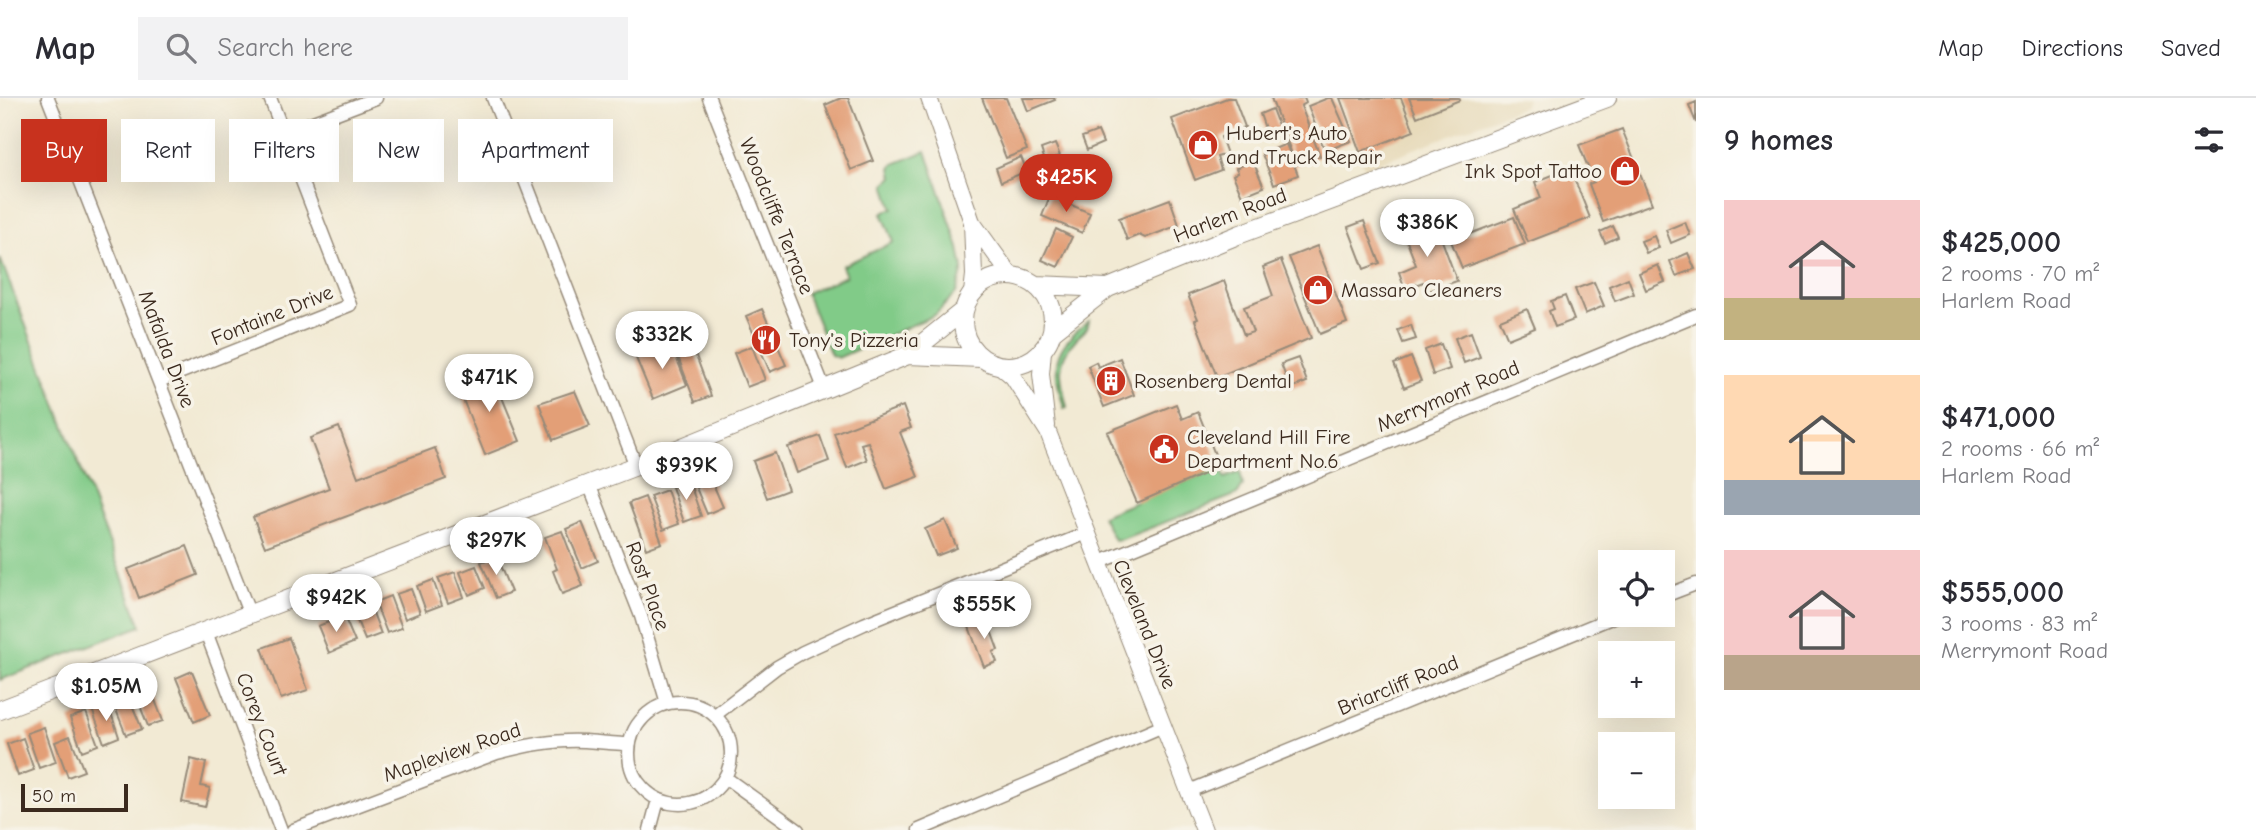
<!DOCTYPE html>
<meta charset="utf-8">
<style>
:root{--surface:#fff;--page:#f2f2f3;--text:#2b2b33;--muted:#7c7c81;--line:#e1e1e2;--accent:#c8321e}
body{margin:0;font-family:"Comic Neue",sans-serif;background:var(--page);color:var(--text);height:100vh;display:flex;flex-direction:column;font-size:26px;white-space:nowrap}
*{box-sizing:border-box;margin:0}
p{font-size:23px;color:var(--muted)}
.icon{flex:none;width:38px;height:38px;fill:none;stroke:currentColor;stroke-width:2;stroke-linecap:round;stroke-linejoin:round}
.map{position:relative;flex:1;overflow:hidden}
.sheet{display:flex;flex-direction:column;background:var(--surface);width:560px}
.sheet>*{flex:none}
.top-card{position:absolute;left:21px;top:21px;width:665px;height:63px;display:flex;gap:14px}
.controls{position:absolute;left:1598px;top:452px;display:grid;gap:14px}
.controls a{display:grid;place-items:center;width:77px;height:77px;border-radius:0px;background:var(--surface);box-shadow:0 7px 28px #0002;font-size:35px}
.scale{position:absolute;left:21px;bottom:18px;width:107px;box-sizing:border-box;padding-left:7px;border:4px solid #3b2a1e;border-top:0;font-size:19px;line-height:24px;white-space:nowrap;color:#3b2a1e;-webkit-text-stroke:5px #f7f3e8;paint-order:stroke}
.price{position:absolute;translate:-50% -60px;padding:0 16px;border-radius:24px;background:#fff;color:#222;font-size:23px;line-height:46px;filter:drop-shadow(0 2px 4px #0008)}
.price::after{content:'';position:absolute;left:50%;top:42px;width:21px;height:16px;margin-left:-10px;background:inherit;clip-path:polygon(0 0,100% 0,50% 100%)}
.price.current{background:var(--accent);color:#fff}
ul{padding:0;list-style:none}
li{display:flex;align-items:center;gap:21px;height:175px;padding:0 28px}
li span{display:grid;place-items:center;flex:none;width:196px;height:140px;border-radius:0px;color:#555}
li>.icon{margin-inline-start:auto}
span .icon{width:84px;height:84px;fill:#fffc;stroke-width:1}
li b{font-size:30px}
h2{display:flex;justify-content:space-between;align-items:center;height:84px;padding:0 28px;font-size:30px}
.chip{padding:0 24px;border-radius:0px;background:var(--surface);box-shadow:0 7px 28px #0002;font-size:24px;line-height:63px}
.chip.current{background:var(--accent);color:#fff}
header{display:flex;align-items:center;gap:42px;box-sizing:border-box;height:98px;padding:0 35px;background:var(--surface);border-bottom:2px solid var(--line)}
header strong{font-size:33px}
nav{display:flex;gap:38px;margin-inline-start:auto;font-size:24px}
.search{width:490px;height:63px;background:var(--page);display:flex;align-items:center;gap:18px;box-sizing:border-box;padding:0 24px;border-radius:0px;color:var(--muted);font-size:26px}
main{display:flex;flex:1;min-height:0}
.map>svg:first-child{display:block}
.built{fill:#e7daba}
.green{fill:#81cb88;stroke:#5e7a53;stroke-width:2}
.building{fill:#e39f77}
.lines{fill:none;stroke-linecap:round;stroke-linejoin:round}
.minor-casing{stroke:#968a79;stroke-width:15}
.tertiary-casing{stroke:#968a79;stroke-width:18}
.secondary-casing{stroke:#968a79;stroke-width:20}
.minor{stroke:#fff;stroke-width:12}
.tertiary{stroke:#fff;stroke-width:16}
.secondary{stroke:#fff;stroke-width:18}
.labels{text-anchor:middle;stroke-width:7;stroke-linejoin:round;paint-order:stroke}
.poi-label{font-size:21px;fill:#3b2a1e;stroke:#f7f3e8;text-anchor:start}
.street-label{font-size:21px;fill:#3b2a1e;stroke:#f7f3e8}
</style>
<header>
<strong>Map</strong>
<div class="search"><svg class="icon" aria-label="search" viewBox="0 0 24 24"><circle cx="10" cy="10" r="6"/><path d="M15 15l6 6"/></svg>Search here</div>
<nav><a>Map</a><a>Directions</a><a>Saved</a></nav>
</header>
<main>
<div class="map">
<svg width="1696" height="732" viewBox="0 0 1696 732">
<rect width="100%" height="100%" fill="#f7f3e8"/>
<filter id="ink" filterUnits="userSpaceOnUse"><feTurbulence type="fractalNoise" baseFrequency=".0143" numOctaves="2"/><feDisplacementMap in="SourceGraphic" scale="14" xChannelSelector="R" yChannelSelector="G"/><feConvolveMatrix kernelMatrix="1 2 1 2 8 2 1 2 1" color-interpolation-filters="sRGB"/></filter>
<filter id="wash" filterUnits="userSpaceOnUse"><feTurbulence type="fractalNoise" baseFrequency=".00686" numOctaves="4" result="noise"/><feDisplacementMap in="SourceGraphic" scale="28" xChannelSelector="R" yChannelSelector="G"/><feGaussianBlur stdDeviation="1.57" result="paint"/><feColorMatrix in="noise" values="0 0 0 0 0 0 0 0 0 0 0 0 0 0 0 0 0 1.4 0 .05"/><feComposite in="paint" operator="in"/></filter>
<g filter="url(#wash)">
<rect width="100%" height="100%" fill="#f2ead4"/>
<path class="built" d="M1339,0H1527L1523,9L1365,70Z"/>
<path class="green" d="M926,53L959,150L963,171L956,195L935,217L838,260L831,257L806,195L846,178L842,168L894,144L882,115L893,110L885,86L893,79L891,70L894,66Z
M0,160L141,528L0,582Z
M1089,223C1088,232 1082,235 1076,241C1055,263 1060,281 1067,309L1064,310C1052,268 1051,251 1089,223Z
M1220,369L1225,380L1240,374L1243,387L1238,396L1122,441L1114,442L1102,418Z"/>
<g id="blocks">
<path class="building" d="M841,0H848L873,63L851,72L825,7Z
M982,0H1006L1027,52L1006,60Z
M1023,0H1054L1055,2L1028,13Z
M1227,0H1234L1245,29L1221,39L1227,56L1217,59L1221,72L1195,82L1172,21Z
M1271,0H1304L1306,5L1301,8L1320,58L1296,67Z
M1328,0H1332L1351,43L1325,53L1308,8Z
M1340,0H1401L1414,33L1360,54Z
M1409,0H1459L1460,2L1417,19Z
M1696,4V25L1689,7Z
M1272,11L1281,35L1268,39L1260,16Z
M1622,31L1652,106L1603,124L1589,86L1594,84L1579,47Z
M1098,33L1103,45L1087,52L1082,39Z
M1055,46L1060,58L1045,63L1041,51Z
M1286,46L1298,77L1274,86L1262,56Z
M1021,59L1027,73L1001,84L996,70Z
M1253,63L1264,89L1242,98L1233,77L1238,74L1236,70Z
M1570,70L1590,120L1528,144L1514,111L1541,100L1535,84Z
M1050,98L1090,115L1082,135L1042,118Z
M1170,101L1179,127L1145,140L1139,137L1127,142L1119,120Z
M1514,119L1525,146L1462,170L1451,143Z
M1434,121L1457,183L1426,194L1423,184L1405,191L1399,174L1416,167L1403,133Z
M1364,123L1380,165L1364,171L1348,129Z
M1685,124L1690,137L1671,145L1666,132Z
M1613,128L1618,139L1605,145L1600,134Z
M1056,131L1072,139L1058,169L1042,162Z
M1654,138L1659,150L1646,155L1641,143Z
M1317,148L1347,225L1320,236L1289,159Z
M1688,155L1695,171L1676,178L1670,163Z
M1281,162L1311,240L1217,279L1195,222L1198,221L1188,197L1224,183L1244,237L1253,234L1244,209L1273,198L1263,169Z
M1658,167L1665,184L1646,192L1639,175Z
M1628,180L1634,196L1615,203L1609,188Z
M1594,184L1604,208L1585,216L1575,191Z
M1565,198L1574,222L1555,229L1549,213L1554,211L1551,203Z
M762,211L786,267L770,274L746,218Z
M1527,211L1535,230L1508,241L1500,222Z
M1411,227L1416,241L1403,245L1398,232Z
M1471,234L1480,259L1464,265L1455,240Z
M684,244L687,252L693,250L711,298L695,304L674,248Z
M671,246L687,287L653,301L636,260Z
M1441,246L1450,271L1433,277L1425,252Z
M752,248L765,282L747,289L734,255Z
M1411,259L1421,283L1404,290L1394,266Z
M1120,260L1134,297L1104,309L1088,268L1096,264L1098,269Z
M1298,260L1307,284L1290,290L1281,266Z
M492,275L520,343L485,357L458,289Z
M575,293L590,328L553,342L539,305Z
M1176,306L1182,321L1198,314L1220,369L1137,405L1107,334Z
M903,308L911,330L900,334L918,379L886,391L868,344L861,346L867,362L847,370L834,335Z
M339,329L358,379L435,350L446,381L265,449L253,419L329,390L310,340Z
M820,338L829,363L797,375L788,349Z
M775,355L788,392L767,400L753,363Z
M710,379L723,409L707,416L694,385Z
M689,383L701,418L684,424L672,389Z
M667,392L679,426L663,432L650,398Z
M645,399L662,445L646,451L629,405Z
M945,422L957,450L936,458L925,431Z
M582,424L598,463L582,470L566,431Z
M562,433L583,488L562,496L553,473L557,471L545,439Z
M187,448L198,477L139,500L128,471Z
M496,458L511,494L496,500L481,464Z
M476,468L485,490L469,497L460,474Z
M455,474L464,499L448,505L438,480Z
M433,482L442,507L426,513L417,488Z
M411,491L420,515L405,521L396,496Z
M390,498L402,530L387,535L375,504Z
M370,507L381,536L365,542L353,513Z
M344,518L355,544L329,555L318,528Z
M986,519L998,552L993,554L997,564L984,569L968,526Z
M289,540L308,592L281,601L262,550Z
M192,573L210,617L194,624L176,580Z
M150,589L163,623L148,628L135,595Z
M128,597L142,631L126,637L113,604Z
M108,606L119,639L104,645L92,611Z
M86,614L98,647L82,653L70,620Z
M44,629L56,664L39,670L27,635Z
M70,638L84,673L68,679L55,644Z
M23,640L34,672L18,678L7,646Z
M191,661L206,665L201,688L210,690L205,709L182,704Z"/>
</g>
</g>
<g filter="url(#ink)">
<use href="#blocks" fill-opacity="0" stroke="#968a79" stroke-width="2"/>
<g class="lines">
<g class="minor-casing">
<path id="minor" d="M48,0L250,517
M493,0L636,368
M709,0L824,290
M284,35L376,0
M159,283L350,207L270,0
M589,386L641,518L667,605
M1098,465L1696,217
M1662,499L1696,486
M206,534L281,732
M629 655a51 51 0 1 1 102 0a51 51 0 1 1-102 0Z
M715,617L777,569L803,554L864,526L1087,435
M726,680L798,732
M1189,693L1621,516
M293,732L497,655C526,647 556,641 585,643C600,644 614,646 630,646
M650,732L658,702
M919,732L1163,628"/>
</g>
<g class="tertiary-casing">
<path id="tertiary" d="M929,0L972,124L1011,178
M972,124L974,177L972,195
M1043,253L1041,276L1047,328
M1000,268L1013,279L1048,334L1204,732"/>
</g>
<g class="secondary-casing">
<path id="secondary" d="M963 223a45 45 0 1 1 90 0a45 45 0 1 1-90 0Z
M1036,187L1108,190
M1052,234L1108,190L1238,137L1607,0
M908,257L981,260
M0,612L636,368L908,257L964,212"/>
</g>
<use href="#minor" class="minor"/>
<use href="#tertiary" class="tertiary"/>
<use href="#secondary" class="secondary"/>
</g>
</g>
<defs>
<g id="shop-disc" transform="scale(1.575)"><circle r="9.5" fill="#c8321e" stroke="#f7f3e8"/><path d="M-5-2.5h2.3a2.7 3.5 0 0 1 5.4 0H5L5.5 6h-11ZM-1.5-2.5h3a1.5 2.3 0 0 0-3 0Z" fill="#fff"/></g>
<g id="restaurant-disc" transform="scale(1.575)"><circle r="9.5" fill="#c8321e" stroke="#f7f3e8"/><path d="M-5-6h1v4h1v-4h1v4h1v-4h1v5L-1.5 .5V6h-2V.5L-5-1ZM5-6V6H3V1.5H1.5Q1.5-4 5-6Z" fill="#fff"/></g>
<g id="building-disc" transform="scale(1.575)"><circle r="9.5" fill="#c8321e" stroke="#f7f3e8"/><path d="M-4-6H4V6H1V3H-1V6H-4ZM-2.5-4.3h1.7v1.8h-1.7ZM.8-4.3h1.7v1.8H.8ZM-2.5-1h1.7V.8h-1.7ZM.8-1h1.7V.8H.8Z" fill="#fff"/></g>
<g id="civic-disc" transform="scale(1.575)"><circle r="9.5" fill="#c8321e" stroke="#f7f3e8"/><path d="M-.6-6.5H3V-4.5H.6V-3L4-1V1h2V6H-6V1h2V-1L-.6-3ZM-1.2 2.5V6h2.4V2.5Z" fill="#fff"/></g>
</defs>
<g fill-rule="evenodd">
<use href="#shop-disc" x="1203" y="47"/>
<use href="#shop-disc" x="1625" y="73"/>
<use href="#shop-disc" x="1318" y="192"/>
<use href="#restaurant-disc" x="766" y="242"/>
<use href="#building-disc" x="1111" y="283"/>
<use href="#civic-disc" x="1164" y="351"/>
</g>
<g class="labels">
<g class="poi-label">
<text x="1226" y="42">Hubert's Auto<tspan x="1226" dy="24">and Truck Repair</tspan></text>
<text x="1602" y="80" text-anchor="end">Ink Spot Tattoo</text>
<text x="1341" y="199">Massaro Cleaners</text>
<text x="789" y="249">Tony's Pizzeria</text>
<text x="1134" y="290">Rosenberg Dental</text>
<text x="1187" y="346">Cleveland Hill Fire<tspan x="1187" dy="24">Department No.6</tspan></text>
</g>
<g class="street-label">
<text transform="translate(1230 117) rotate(-21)" y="7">Harlem Road</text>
<text transform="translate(777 118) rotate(68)" y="7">Woodcliffe Terrace</text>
<text transform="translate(272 217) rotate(-22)" y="7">Fontaine Drive</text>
<text transform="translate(167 251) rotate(69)" y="7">Mafalda Drive</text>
<text transform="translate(1448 298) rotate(-23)" y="7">Merrymont Road</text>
<text transform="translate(648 488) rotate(70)" y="7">Rost Place</text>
<text transform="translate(1145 526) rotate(68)" y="7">Cleveland Drive</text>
<text transform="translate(1398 587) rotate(-22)" y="7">Briarcliff Road</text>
<text transform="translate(262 626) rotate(69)" y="7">Corey Court</text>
<text transform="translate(452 654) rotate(-19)" y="7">Mapleview Road</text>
</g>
</g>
</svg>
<div class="controls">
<a><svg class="icon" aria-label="locate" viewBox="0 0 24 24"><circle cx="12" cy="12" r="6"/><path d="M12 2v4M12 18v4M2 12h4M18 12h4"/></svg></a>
<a>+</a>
<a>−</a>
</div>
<div class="scale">50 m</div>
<b class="price current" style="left:1066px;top:116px">$425K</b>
<b class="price" style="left:1427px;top:161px">$386K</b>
<b class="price" style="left:662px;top:273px">$332K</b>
<b class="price" style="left:489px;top:316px">$471K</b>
<b class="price" style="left:686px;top:404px">$939K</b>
<b class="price" style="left:496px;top:479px">$297K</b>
<b class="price" style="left:336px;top:536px">$942K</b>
<b class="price" style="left:984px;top:543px">$555K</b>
<b class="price" style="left:106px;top:625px">$1.05M</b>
<div class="top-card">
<a class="chip current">Buy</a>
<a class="chip">Rent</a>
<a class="chip">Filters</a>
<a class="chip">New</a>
<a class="chip">Apartment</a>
</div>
</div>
<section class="sheet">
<h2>9 homes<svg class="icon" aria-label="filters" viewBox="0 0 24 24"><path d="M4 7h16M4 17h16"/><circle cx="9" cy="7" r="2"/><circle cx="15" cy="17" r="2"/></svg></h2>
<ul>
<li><span style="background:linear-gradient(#f6c9c9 70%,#c2b280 0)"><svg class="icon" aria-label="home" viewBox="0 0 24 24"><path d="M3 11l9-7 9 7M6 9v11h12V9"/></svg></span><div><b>$425,000</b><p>2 rooms · 70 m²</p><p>Harlem Road</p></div></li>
<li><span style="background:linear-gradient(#ffd9b3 75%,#9aa5b1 0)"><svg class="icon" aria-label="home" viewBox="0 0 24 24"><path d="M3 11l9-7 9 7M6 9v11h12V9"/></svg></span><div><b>$471,000</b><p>2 rooms · 66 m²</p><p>Harlem Road</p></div></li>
<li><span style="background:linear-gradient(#f6c9c9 75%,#b9a48a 0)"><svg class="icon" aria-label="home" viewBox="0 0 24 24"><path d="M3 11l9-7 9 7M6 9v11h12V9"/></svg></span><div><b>$555,000</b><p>3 rooms · 83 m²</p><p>Merrymont Road</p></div></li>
</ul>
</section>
</main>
